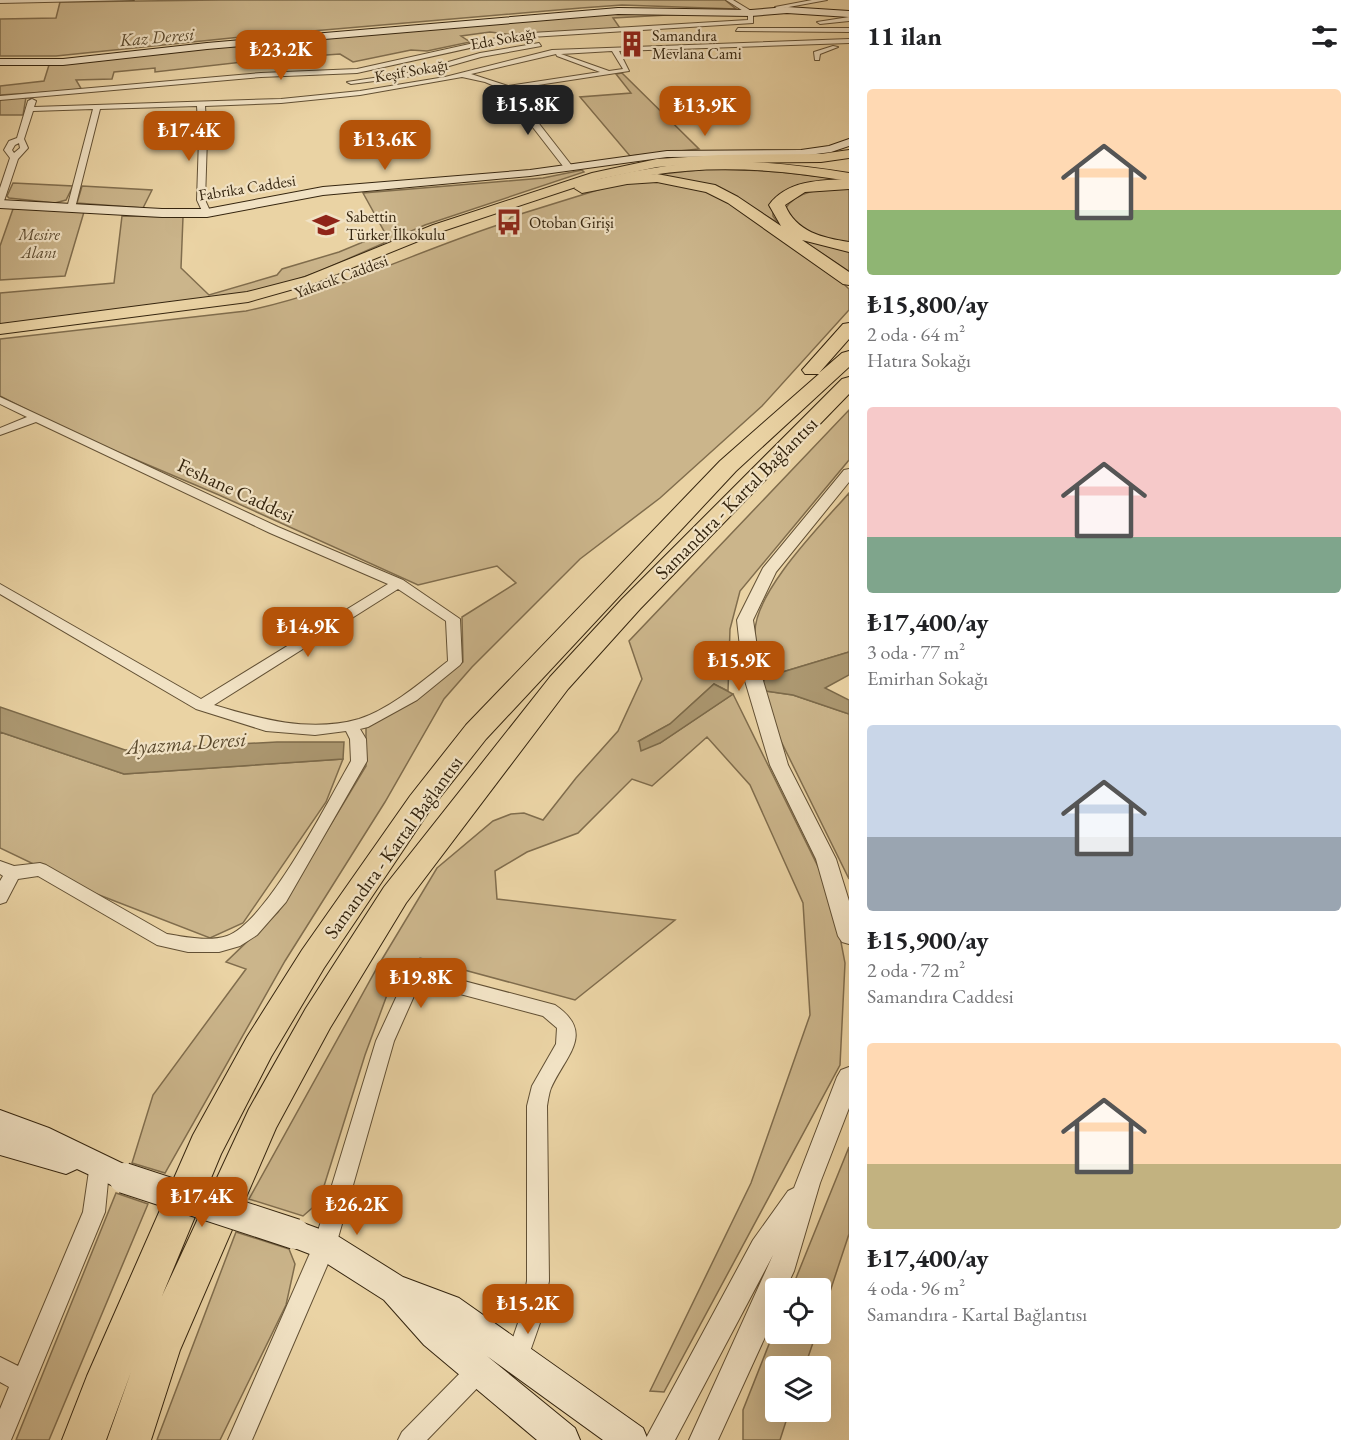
<!DOCTYPE html>
<html lang="tr">
<meta charset="utf-8">
<style>
:root{--surface:#fff;--page:#f6f6f6;--text:#202124;--muted:#757577;--accent:#b45309}
body{margin:0;font-family:"EB Garamond",serif;background:var(--page);color:var(--text);height:100vh;display:flex;flex-direction:column;font-size:22px;white-space:nowrap}
*{box-sizing:border-box;margin:0}
p{font-size:20px;color:var(--muted)}
.icon{flex:none;width:33px;height:33px;fill:none;stroke:currentColor;stroke-width:2;stroke-linecap:round;stroke-linejoin:round}
.map{position:relative;flex:1;overflow:hidden}
.details{display:flex;flex-direction:column;background:var(--surface);width:510px}
.details>*{flex:none}
.tools{position:absolute;left:765px;top:1278px;display:grid;gap:12px}
.tools a{display:grid;place-items:center;width:66px;height:66px;border-radius:6px;background:var(--surface);box-shadow:0 6px 24px #0002;font-size:30px}
.price{position:absolute;translate:-50% -51px;padding:0 14px;border-radius:12px;background:var(--accent);color:#fff;font-size:20px;line-height:39px;filter:drop-shadow(0 2px 3px #0008)}
.price::after{content:'';position:absolute;left:50%;top:36px;width:18px;height:14px;margin-left:-9px;background:inherit;clip-path:polygon(0 0,100% 0,50% 100%)}
.price.current{background:#222;color:#fff}
ul{padding:0;list-style:none}
li{display:grid;align-content:center;gap:12px;height:318px;padding:0 18px}
li span{display:grid;place-items:center;height:186px;border-radius:6px;color:#555}
li>.icon{margin-inline-start:auto}
span .icon{width:108px;height:108px;fill:#fffc;stroke-width:1}
li b{font-size:26px}
h2{display:flex;justify-content:space-between;align-items:center;height:72px;padding:0 18px;font-size:26px}
main{display:flex;flex:1;min-height:0}
.map>svg:first-child{display:block}
.green{fill:#cbb58b;stroke:#806d4d;stroke-width:1.5}
.water{fill:#ac9871;stroke:#7c6a4a;stroke-width:1.5}
.lines{fill:none;stroke-linecap:round;stroke-linejoin:round}
.minor-casing{stroke:#625034;stroke-width:2}
.tertiary-casing{stroke:#625034;stroke-width:2}
.secondary-casing{stroke:#35250f;stroke-width:2}
.primary-casing{stroke:#35250f;stroke-width:2}
.trunk-casing{stroke:#35250f;stroke-width:2}
.motorway-casing{stroke:#35250f;stroke-width:2}
.minor{fill:#f1e2c4;fill-rule:evenodd}
.tertiary{fill:#f1e2c4;fill-rule:evenodd}
.secondary{fill:#f1e2c4;fill-rule:evenodd}
.primary{fill:#ead3a4;fill-rule:evenodd}
.trunk{fill:#ead3a4;fill-rule:evenodd}
.motorway{fill:#ead3a4;fill-rule:evenodd}
.secondary-bridge-casing{stroke:#35250f;stroke-width:32;stroke-linecap:butt}
.secondary-bridge{stroke:#f1e2c4;stroke-width:30}
.labels{text-anchor:middle;stroke-width:4.5;stroke-linejoin:round;paint-order:stroke}
.far-poi-label{font-size:16px;fill:#35250f;stroke:#f1e2c4;text-anchor:start}
.far-street-label{font-size:16px;fill:#35250f;stroke:#f1e2c4}
.far-park-label{font-size:16px;font-style:italic;fill:#5a492e;stroke:#f1e2c4}
.far-water-label{font-size:18px;font-style:italic;fill:#59482c;stroke:#f1e2c4}
.street-label{font-size:20px;fill:#35250f;stroke:#f1e2c4}
.water-label{font-size:21px;font-style:italic;fill:#59482c;stroke:#f1e2c4}
</style>
<main>
<div class="map">
<svg width="849" height="1440" viewBox="0 0 849 1440">
<rect width="100%" height="100%" fill="#ead3a4"/>
<filter id="stains"><feTurbulence type="fractalNoise" baseFrequency=".00333" numOctaves="4"/><feColorMatrix values="0 0 0 0 .2 0 0 0 0 .09 0 0 0 0 .02 0 0 0 .5 -.17"/></filter>
<radialGradient id="worn" r=".72"><stop offset=".6" stop-color="#630" stop-opacity="0"/><stop offset="1" stop-color="#630" stop-opacity=".3"/></radialGradient>
<path class="green" d="M220,0H725L736,9L622,5L581,8L241,37L56,56H0V19L56,18L60,2Z
M634,11L704,13L613,18L620,28L513,35L490,32L461,36L470,42L427,51L411,50L353,62L340,54L270,59L155,72V68L114,72L112,79L76,80L82,90L0,95V86L44,81L49,65L166,52Z
M622,73L699,149L630,156L580,97L631,93L616,74Z
M26,97L23,115H0V99Z
M707,169C754,169 801,173 849,181V183L783,193L772,201L770,207L773,208V216L778,223L722,189L644,176Z
M582,170L584,172L425,225L318,272L273,288L228,298L0,326V293L114,283L122,216L183,217L181,268L209,295L277,275L282,269L339,252L385,233L363,193L543,178Z
M653,181L716,193L827,268L849,289V310L762,406L660,498L580,559L472,667L444,699L385,802L285,961L165,1173L132,1163L153,1095L246,969L226,962L278,912L366,766V726L413,702L463,662L462,617L516,583L497,566L418,585L219,495L68,431L0,396V339L246,311C337,292 419,250 507,222L511,217L617,184Z
M13,183L73,186L66,200L55,203L9,198L7,196Z
M82,186L152,190L143,208L77,203Z
M849,188V244L823,238L796,227L785,209C798,188 827,189 849,188Z
M26,207L84,212L65,276L0,280V246L13,209Z
M793,234L849,251V272L847,270Z
M849,410V460L740,591L730,629L728,691L714,684L670,724L639,741L660,743L733,694L832,895L845,963L840,1065L664,1392L650,1391L751,1183L810,1015L803,903L750,785L707,737L652,786L632,779L578,833L527,852L495,871L497,899L675,920L575,1000L420,958L391,984L365,1055L319,1202L303,1216L249,1199L378,966L437,868L493,821L511,814L524,813L543,820L576,778L618,731L642,679L629,641Z
M849,493V652L766,677C761,664 755,647 755,632C755,591 822,524 849,493Z
M759,690L793,695L849,714V879L774,727Z
M0,732L124,774L343,759L326,802L243,923L210,938L94,893L0,848Z
M849,1147V1234L821,1319L820,1288H792Z
M116,1193L148,1204L49,1440H16Z
M236,1232L289,1249L295,1264L286,1305L220,1440H157Z
M775,1329L776,1334H816L805,1366H776V1412H789L780,1440H743V1410Z"/>
<path class="water" d="M849,652V675L825,688L849,700V714L793,695L759,690L766,677Z
M714,684L733,694L660,743L641,751L639,741L670,724Z
M0,707L125,750L277,742H344L343,759L124,774L0,732Z"/>
<g class="lines">
<g class="minor-casing">
<path id="minor" d="M0,0H134L0,3Z
M726,0H733L753,12V23L515,38L357,73L261,77L0,100V96L261,73L357,69L515,34L748,20V14Z
M812,0H827L778,9L775,7Z
M849,17V21L820,24L817,22Z
M738,28H849V32L736,31Z
M849,39V43L619,51L629,71L512,89L572,166V170H566L504,90L485,82L462,77L360,95L281,103L205,106L207,138L205,200L211,213L207,216L203,213L197,200L199,138L197,106L100,109L75,208L71,211L67,208L93,109L33,111L24,139L28,148L18,159L4,201L0,204V188L10,158L4,150L9,141L17,138L28,101L32,99L36,101L34,107L281,99L360,91L445,77L552,50ZM612,51L623,69L609,71L561,54ZM556,54L557,56L600,72L508,86L471,74ZM19,143L20,148L14,153L12,150L15,145Z
M539,43L541,46L481,57L414,76L351,84L347,82L413,72L480,53Z
M833,46L838,47L820,54L819,60H815L814,52Z
M0,397L278,527L403,580L460,619L462,662L460,665L417,700L368,727L360,729L366,739L367,761L286,902L257,935L240,946L219,952H188L157,945L38,876L18,879L6,902L0,904V881L3,876L0,874V861L14,866L40,863L46,865L167,934C185,937 209,942 227,936C267,922 328,801 351,761L350,739L346,731L315,735L266,731L196,709L0,594V584L201,699L388,584L270,533L36,422L0,435V428L27,417L0,404ZM398,589L446,621L448,661C423,681 390,709 359,719C310,733 260,719 214,705Z
M426,971L555,1005C596,1033 566,1055 551,1088C549,1093 548,1100 547,1106L549,1281L541,1320L525,1366L517,1369L509,1366L506,1358L519,1320L527,1281V1106L532,1086L556,1044L557,1028L543,1016L426,985L418,987L394,1041L336,1245L252,1440H228L314,1244L376,1041L406,976Z
M99,1162L106,1164L109,1171L105,1212L11,1440H0V1409L9,1387L0,1382V1357L18,1366L83,1212L89,1171L92,1164Z
M479,1358L487,1362L491,1370L487,1378L427,1440H398L402,1432L471,1362Z"/>
</g>
<g class="tertiary-casing">
<path id="tertiary" d="M849,469V482L776,572L753,620L761,674L788,765L836,859L849,901V944L842,942L838,936L816,859L770,765L743,674L737,620L763,568L844,470Z
M849,1067V1108L820,1183L794,1271L786,1288H776V1313L718,1440H689L773,1255L675,1440H645L753,1240L788,1191L794,1188L837,1077L841,1070Z"/>
</g>
<g class="secondary-casing">
<path id="secondary" d="M787,7L849,11V17L787,13L751,16L618,14L207,49L63,65H0V59H63L207,43L618,8L751,10Z
M849,139V146L831,152L801,156L667,157L530,176L323,195L207,217H162L0,208V200L162,209H207L323,187L530,170L667,151L801,150L829,146Z
M0,1110L49,1128L134,1169L138,1178L134,1187L124,1191L77,1169L66,1174L0,1155Z
M295,1220L336,1235L403,1277L459,1298L643,1428L648,1440H603L487,1356L575,1428L580,1440H537L424,1345L384,1300L315,1256L284,1244L280,1234L284,1224Z"/>
</g>
<g class="primary-casing">
<path id="primary" d="M719,155L724,156L725,159L724,162L657,167L600,179L443,231L315,283L248,302L0,334V324L247,292L305,277L433,225L592,173L657,159Z"/>
</g>
<g class="trunk-casing">
<path id="trunk" d="M718,161C762,161 805,166 849,173V181C784,170 717,164 651,175C630,179 609,185 588,190L581,186L583,183C628,171 671,164 718,161Z"/>
</g>
<g class="motorway-casing">
<path id="motorway" d="M849,150V158L821,162L719,163L712,159L719,155L821,154Z
M657,174L715,185L738,197L781,226L769,205C787,180 821,180 849,179V189L805,192L785,205C796,232 823,238 849,242V252L802,240L849,272V285L843,284L728,203L706,192L657,182L627,184L582,193L574,188C584,178 641,175 657,174Z
M849,323V339L819,373L842,353L849,351V367L736,471L486,739L430,810L324,968L271,1057L221,1154L162,1296L249,1109L306,1008L384,887L550,677L622,599L842,379L849,377V394L640,609L568,689L406,903L330,1028L276,1128L180,1350L151,1440H107L131,1372L106,1440H62L87,1376L193,1135L247,1037L302,950L410,796L466,725L720,461L819,374H805L802,370L843,324Z"/>
</g>
<use href="#minor" class="minor"/>
<use href="#tertiary" class="tertiary"/>
<use href="#secondary" class="secondary"/>
<use href="#primary" class="primary"/>
<use href="#trunk" class="trunk"/>
<use href="#motorway" class="motorway"/>
<g class="secondary-bridge-casing">
<path id="secondary-bridge" d="M124,1178L295,1234"/>
</g>
<use href="#secondary-bridge" class="secondary-bridge"/>
</g>
<defs>
<g id="building-bare" transform="scale(2.07)"><path d="M-4-6H4V6H1V3H-1V6H-4ZM-2.5-4.3h1.7v1.8h-1.7ZM.8-4.3h1.7v1.8H.8ZM-2.5-1h1.7V.8h-1.7ZM.8-1h1.7V.8H.8Z" fill="#8f2418" stroke="#f1e2c4" stroke-width="2.5" paint-order="stroke"/></g>
<g id="bus-bare" transform="scale(2.07)"><path d="M-5-6H5V4H4V6H2V4H-2V6H-4V4H-5ZM-3.5-4V0h7V-4ZM-3.5 1.2v1.5H-2V1.2ZM2 1.2v1.5H3.5V1.2Z" fill="#8f2418" stroke="#f1e2c4" stroke-width="2.5" paint-order="stroke"/></g>
<g id="school-bare" transform="scale(2.07)"><path d="M0-5L7-2L0 1L-7-2ZM-4 1L0 2.5L4 1V4Q0 6-4 4Z" fill="#8f2418" stroke="#f1e2c4" stroke-width="2.5" paint-order="stroke"/></g>
</defs>
<g fill-rule="evenodd">
<use href="#building-bare" x="632" y="44"/>
<use href="#bus-bare" x="509" y="222"/>
<use href="#school-bare" x="326" y="225"/>
</g>
<g class="labels">
<g class="far-poi-label">
<text x="652" y="41">Samandıra<tspan x="652" dy="18">Mevlana Cami</tspan></text>
<text x="346" y="222">Sabettin<tspan x="346" dy="18">Türker İlkokulu</tspan></text>
<text x="529" y="228">Otoban Girişi</text>
</g>
<g class="far-street-label">
<text transform="translate(503 38) rotate(-10)" y="6">Eda Sokağı</text>
<text transform="translate(411 70) rotate(-10)" y="6">Keşif Sokağı</text>
<text transform="translate(247 187) rotate(-9)" y="6">Fabrika Caddesi</text>
<text transform="translate(341 276) rotate(-20)" y="6">Yakacık Caddesi</text>
</g>
<g class="far-park-label">
<text x="39" y="240">Mesire<tspan x="39" dy="18">Alanı</tspan></text>
</g>
<g class="far-water-label">
<text transform="translate(157 37) rotate(-5)" y="6">Kaz Deresi</text>
</g>
<g class="street-label">
<text transform="translate(236 490) rotate(25)" y="7">Feshane Caddesi</text>
<text transform="translate(736 498) rotate(-45)" y="7">Samandıra - Kartal Bağlantısı</text>
<text transform="translate(393 847) rotate(-54)" y="7">Samandıra - Kartal Bağlantısı</text>
</g>
<g class="water-label">
<text transform="translate(186 743) rotate(-4)" y="7">Ayazma Deresi</text>
</g>
</g>
<rect width="100%" height="100%" filter="url(#stains)"/>
<rect width="100%" height="100%" fill="url(#worn)"/>
</svg>
<div class="tools">
<a><svg class="icon" aria-label="locate" viewBox="0 0 24 24"><circle cx="12" cy="12" r="6"/><path d="M12 2v4M12 18v4M2 12h4M18 12h4"/></svg></a>
<a><svg class="icon" aria-label="layers" viewBox="0 0 24 24"><path d="M12 4l9 5-9 5-9-5zM3 14l9 5 9-5"/></svg></a>
</div>
<b class="price" style="left:281px;top:81px">₺23.2K</b>
<b class="price current" style="left:528px;top:136px">₺15.8K</b>
<b class="price" style="left:705px;top:137px">₺13.9K</b>
<b class="price" style="left:189px;top:162px">₺17.4K</b>
<b class="price" style="left:385px;top:171px">₺13.6K</b>
<b class="price" style="left:308px;top:658px">₺14.9K</b>
<b class="price" style="left:739px;top:692px">₺15.9K</b>
<b class="price" style="left:421px;top:1009px">₺19.8K</b>
<b class="price" style="left:202px;top:1228px">₺17.4K</b>
<b class="price" style="left:357px;top:1236px">₺26.2K</b>
<b class="price" style="left:528px;top:1335px">₺15.2K</b>
</div>
<section class="details">
<h2>11 ilan<svg class="icon" aria-label="filters" viewBox="0 0 24 24"><path d="M4 7h16M4 17h16"/><circle cx="9" cy="7" r="2"/><circle cx="15" cy="17" r="2"/></svg></h2>
<ul>
<li><span style="background:linear-gradient(#ffd9b3 65%,#8fb573 0)"><svg class="icon" aria-label="home" viewBox="0 0 24 24"><path d="M3 11l9-7 9 7M6 9v11h12V9"/></svg></span><div><b>₺15,800/ay</b><p>2 oda · 64 m²</p><p>Hatıra Sokağı</p></div></li>
<li><span style="background:linear-gradient(#f6c9c9 70%,#7fa58c 0)"><svg class="icon" aria-label="home" viewBox="0 0 24 24"><path d="M3 11l9-7 9 7M6 9v11h12V9"/></svg></span><div><b>₺17,400/ay</b><p>3 oda · 77 m²</p><p>Emirhan Sokağı</p></div></li>
<li><span style="background:linear-gradient(#c9d6e8 60%,#9aa5b1 0)"><svg class="icon" aria-label="home" viewBox="0 0 24 24"><path d="M3 11l9-7 9 7M6 9v11h12V9"/></svg></span><div><b>₺15,900/ay</b><p>2 oda · 72 m²</p><p>Samandıra Caddesi</p></div></li>
<li><span style="background:linear-gradient(#ffd9b3 65%,#c2b280 0)"><svg class="icon" aria-label="home" viewBox="0 0 24 24"><path d="M3 11l9-7 9 7M6 9v11h12V9"/></svg></span><div><b>₺17,400/ay</b><p>4 oda · 96 m²</p><p>Samandıra - Kartal Bağlantısı</p></div></li>
</ul>
</section>
</main>
